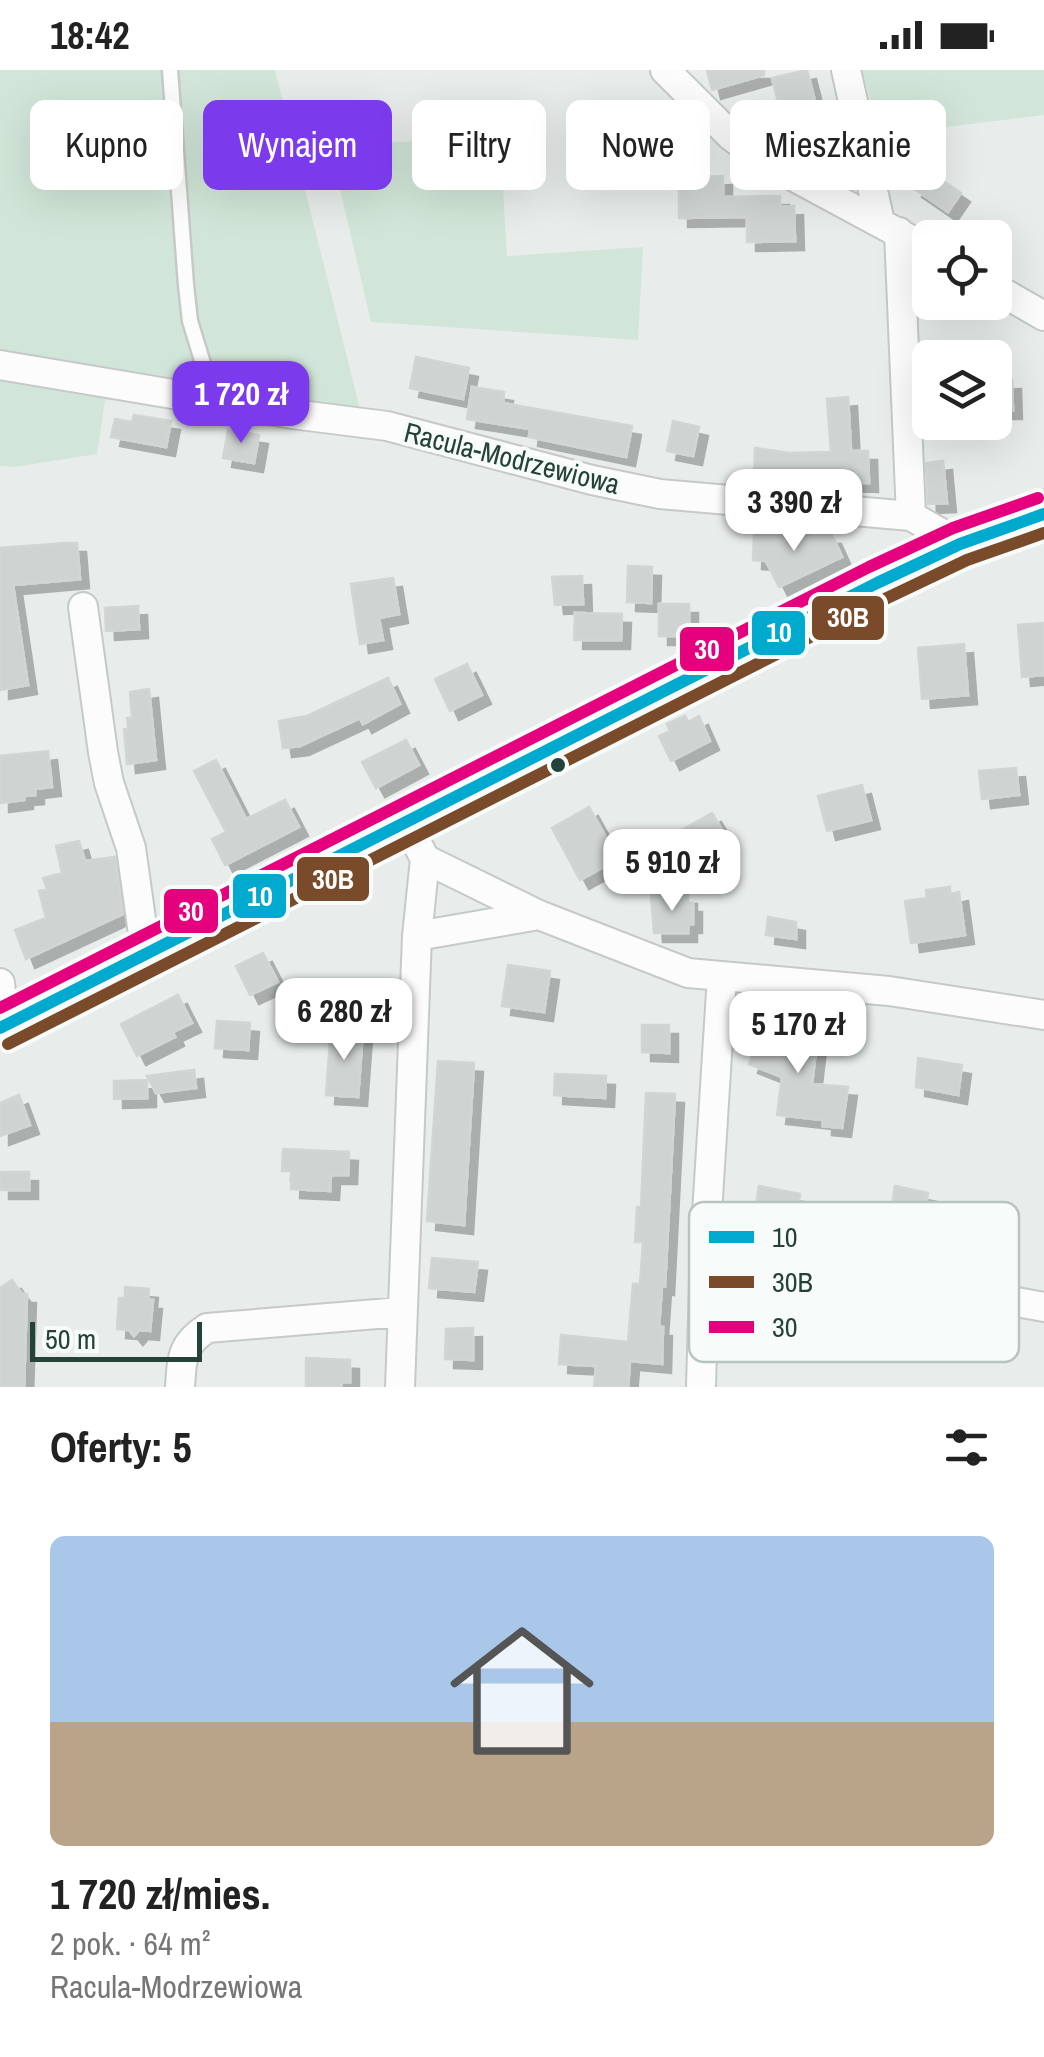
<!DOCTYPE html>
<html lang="pl">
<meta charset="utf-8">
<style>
:root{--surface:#fff;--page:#f2f2f2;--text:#222;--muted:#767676;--accent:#7c3aed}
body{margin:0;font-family:"Archivo Narrow",sans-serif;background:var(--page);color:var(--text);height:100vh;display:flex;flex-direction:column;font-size:38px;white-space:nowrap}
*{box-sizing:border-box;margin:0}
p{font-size:32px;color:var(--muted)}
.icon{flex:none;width:55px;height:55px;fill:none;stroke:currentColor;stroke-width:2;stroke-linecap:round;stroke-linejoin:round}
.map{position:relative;height:1317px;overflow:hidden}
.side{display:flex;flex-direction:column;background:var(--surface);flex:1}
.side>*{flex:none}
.guide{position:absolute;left:30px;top:30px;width:985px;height:90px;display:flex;gap:20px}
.fabs{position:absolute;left:912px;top:150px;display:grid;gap:20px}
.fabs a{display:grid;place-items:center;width:100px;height:100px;border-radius:15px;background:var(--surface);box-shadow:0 10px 40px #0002;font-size:50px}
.scale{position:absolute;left:30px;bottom:25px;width:172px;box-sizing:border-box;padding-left:10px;border:5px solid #24423a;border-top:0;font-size:28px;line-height:35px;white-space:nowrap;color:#24423a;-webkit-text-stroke:8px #f7fbf9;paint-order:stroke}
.price{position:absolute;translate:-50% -85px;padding:0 22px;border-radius:20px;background:#fff;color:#222;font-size:32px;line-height:65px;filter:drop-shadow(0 2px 5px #0008)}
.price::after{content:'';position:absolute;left:50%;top:60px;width:30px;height:22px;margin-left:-15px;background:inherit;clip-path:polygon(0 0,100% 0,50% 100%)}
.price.selected{background:var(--accent);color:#fff}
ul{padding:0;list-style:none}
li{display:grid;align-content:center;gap:20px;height:530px;padding:0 50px}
li span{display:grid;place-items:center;height:310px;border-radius:15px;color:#555}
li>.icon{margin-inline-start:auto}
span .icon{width:180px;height:180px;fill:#fffc;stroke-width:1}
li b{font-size:42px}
h2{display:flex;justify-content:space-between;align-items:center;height:120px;padding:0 50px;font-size:42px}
.chip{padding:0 35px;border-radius:15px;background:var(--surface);box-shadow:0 10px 40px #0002;font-size:35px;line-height:90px}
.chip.selected{background:var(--accent);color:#fff}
.status{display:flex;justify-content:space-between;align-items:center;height:70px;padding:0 50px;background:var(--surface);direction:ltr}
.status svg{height:28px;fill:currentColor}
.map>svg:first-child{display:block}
.green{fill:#d1e6d8}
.building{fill:#cfd4d2;stroke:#d1d6d4;stroke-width:2.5;filter:url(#shadow)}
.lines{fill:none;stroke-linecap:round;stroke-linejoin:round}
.service-casing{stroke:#c5cac8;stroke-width:19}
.minor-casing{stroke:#c5cac8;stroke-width:32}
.tertiary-casing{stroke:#c5cac8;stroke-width:38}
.service{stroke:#fcfcfc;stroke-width:14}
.minor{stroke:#fcfcfc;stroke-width:28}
.tertiary{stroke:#fcfcfc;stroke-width:32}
.bus-1-casing{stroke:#f7fbf9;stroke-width:20}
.bus-2-casing{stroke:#f7fbf9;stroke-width:20}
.bus-3-casing{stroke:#f7fbf9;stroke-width:20}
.bus-1{stroke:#00a9ce;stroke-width:12}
.bus-2{stroke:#7a4b2a;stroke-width:12}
.bus-3{stroke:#e5007d;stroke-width:12}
.bus-dot{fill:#24423a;stroke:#f7fbf9;stroke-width:4}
.labels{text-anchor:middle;stroke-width:8;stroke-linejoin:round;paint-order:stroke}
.street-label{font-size:28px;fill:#24423a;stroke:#f7fbf9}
.key{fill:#f7fbf9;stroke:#b8c4c0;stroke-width:2.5}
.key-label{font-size:28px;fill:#24423a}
.line-badge{stroke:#f7fbf9;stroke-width:4}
.badge-label{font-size:28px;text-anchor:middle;font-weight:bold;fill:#fff}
</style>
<div class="status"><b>18:42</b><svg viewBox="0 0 49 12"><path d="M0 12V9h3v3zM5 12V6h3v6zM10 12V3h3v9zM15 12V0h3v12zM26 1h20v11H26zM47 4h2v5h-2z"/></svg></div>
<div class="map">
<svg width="1044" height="1317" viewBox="0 0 1044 1317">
<defs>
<filter id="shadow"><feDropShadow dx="9" dy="9" stdDeviation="0" flood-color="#0004"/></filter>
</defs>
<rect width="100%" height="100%" fill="#e8edeb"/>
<path class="green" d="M0,0H275L360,339L158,305L0,283Z
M862,0H1044V45L880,65Z
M500,66L507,186L643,177L638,270L371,252L330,76Z
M0,297L108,311L97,384L14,397L0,396Z"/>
<path class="building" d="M707,0H764V5L712,20Z
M807,0L824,66L798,73L796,62L786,64L772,8Z
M679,99H704V107L723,106V127L780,126V137L794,136L795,171L747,172V147L679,148Z
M926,99L961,123L948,142L913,118Z
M416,287L469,298L463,329L410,318Z
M1012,310L1013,340H995V311Z
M472,317L504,322L503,333L632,356L626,387L529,367L530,359L467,349Z
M848,327L851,381H868L869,413L754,410L755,378L789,383L831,382L827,329Z
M134,345L171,351L166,377L111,367L115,349L132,352Z
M673,351L699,357L693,386L667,381Z
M228,360L259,365L254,393L223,388Z
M943,391L947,433L928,434L926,393Z
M754,462L832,465L842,487L779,517L766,491L753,490Z
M66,473H77L80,509L13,515L28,615L0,620V478Z
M628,496L652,497L651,533L627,532Z
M582,506L583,534L555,535L552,507Z
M393,508L399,544L379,548L383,570L360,574L351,514Z
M659,534H689V566H659Z
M138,536L139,559L106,561L105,538Z
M575,543L622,544L621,570H574Z
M1044,553V605L1022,607L1018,555Z
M964,574L968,625L922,629L918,578Z
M467,594L482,625L450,641L435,609Z
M388,608L400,634L363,654L360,648L300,676L283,678L279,651L307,646Z
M149,619L156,690L127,694L124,659L128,658L127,648H132L130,622Z
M685,646L688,652L699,646L710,671L671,691L659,666L670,661L667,654Z
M406,670L419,695L376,718L362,692Z
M48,681L52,717L35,719V725L24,726V730L0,733V686Z
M216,690L246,749L285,730L299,757L225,795L212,769L226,762L194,701Z
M1016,698L1019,725L982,729L979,701Z
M862,715L871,750L827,761L818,726Z
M589,737L618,789L580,810L552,758Z
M712,743L722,760L669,789L661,772Z
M79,771L85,791L115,787L123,844L26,889L15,860L46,848L39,821L47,819L43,808L62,803L56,776Z
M950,817V824L959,822L965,865L911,873L905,831L927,828L926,820Z
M651,825H688V833H693V854H688V863H654Z
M768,847L796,852V869L766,865Z
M263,883L278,912L250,925L236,896Z
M508,895L550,901L544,942L502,936Z
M178,925L192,953L173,962L175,967L137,986L121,954Z
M766,948L793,958L789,968L817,972L812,1014L848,1017L842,1058L823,1056V1050L777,1045L782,1007L749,994Z
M217,951L250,953L248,980L215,978Z
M642,955H669V983L642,982Z
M331,958L363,961L358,1027L326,1025Z
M918,988L962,995L958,1025L916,1017Z
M438,991L474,993L464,1155L427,1151Z
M194,1000L196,1018L156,1023L147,1006Z
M555,1004L606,1006L605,1028L554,1025Z
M147,1010V1028L114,1029V1011Z
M646,1023L675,1024L665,1216L662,1215L659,1257H663L662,1294L630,1291L628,1317H594L596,1296L559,1294L561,1265L628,1272L633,1214H640L643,1172H635L637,1137H641Z
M19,1025L30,1055L0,1066V1033Z
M283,1079L349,1082L348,1105H331L330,1121L291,1119L292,1101H282Z
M0,1102H29V1120H0Z
M759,1116L800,1124L795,1155L784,1153L782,1163L752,1158Z
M895,1116L928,1123L921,1164L927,1165L923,1197L883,1190Z
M432,1188L478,1192L474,1222L429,1218Z
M12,1210L22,1224H27L24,1317H0V1218Z
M125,1217L149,1219L148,1230H153L150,1261L139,1260L134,1266L129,1260L117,1259L119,1228H125Z
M473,1258V1290L445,1289L446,1259Z
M306,1288L350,1290V1312H342L341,1317H306Z"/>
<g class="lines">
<g class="service-casing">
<path id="service" d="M170,0L186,215L190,251L205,300L203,329"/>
</g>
<g class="minor-casing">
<path id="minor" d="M665,0L731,66L763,90L930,180
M846,0L880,152
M899,162L911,446
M995,218L1044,246
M0,295L292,344L387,356L592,410L660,424L911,446L960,474
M83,537L103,682L109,713L131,778L146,885
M406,752L425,789L539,845L688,903L889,921L1044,945
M417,866L539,845
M0,913L5,956
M705,1175L1044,1237
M180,1317C182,1288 181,1275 207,1258L401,1242
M400,1317L417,866L425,789
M701,1317L705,1175L722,906"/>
</g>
<g class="tertiary-casing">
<path id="tertiary" d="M0,958L877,513L960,474L1044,444"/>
</g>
<use href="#service" class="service"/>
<use href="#minor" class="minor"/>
<use href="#tertiary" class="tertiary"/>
<g class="bus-1-casing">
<path id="bus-1" d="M0,958L877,513L960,474L1044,444"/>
</g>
<g class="bus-2-casing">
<path id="bus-2" d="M8,974L885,529L967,490L1044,463"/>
</g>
<g class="bus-3-casing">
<path id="bus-3" d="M0,938L869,497L953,458L1038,428"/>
</g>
<use href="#bus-1" class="bus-1"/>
<use href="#bus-2" class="bus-2"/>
<use href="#bus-3" class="bus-3"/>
</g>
<circle class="bus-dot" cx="558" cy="695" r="9"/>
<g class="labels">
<g class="street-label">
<text transform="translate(512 388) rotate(14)" y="10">Racula-Modrzewiowa</text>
</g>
</g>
<rect x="689" y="1132" width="330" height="160" rx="15" class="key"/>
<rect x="709" y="1161" width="45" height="12" fill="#00a9ce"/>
<rect x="709" y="1206" width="45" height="12" fill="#7a4b2a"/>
<rect x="709" y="1251" width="45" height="12" fill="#e5007d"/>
<g class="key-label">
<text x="772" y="1177">10</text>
<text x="772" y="1222">30B</text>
<text x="772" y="1267">30</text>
</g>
<g class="line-badge">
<rect x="810" y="524" width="76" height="48" rx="10" fill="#7a4b2a"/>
<rect x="750" y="539" width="57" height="48" rx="10" fill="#00a9ce"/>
<rect x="678" y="555" width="58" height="48" rx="10" fill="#e5007d"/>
<rect x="295" y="785" width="76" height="48" rx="10" fill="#7a4b2a"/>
<rect x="231" y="802" width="57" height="48" rx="10" fill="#00a9ce"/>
<rect x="162" y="817" width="58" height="48" rx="10" fill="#e5007d"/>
</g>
<g class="badge-label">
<text x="848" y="557">30B</text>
<text x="779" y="572">10</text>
<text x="707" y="589">30</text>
<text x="333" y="819">30B</text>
<text x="260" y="836">10</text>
<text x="191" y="851">30</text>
</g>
</svg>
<div class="fabs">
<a><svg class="icon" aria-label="locate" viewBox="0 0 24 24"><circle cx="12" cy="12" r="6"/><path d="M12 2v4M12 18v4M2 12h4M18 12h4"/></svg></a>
<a><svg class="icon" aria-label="layers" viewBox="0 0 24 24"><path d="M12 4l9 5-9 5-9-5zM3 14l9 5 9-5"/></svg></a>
</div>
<div class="scale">50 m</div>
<b class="price selected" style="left:241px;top:376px">1 720 zł</b>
<b class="price" style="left:794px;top:484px">3 390 zł</b>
<b class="price" style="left:672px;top:844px">5 910 zł</b>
<b class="price" style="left:344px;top:993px">6 280 zł</b>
<b class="price" style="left:798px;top:1006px">5 170 zł</b>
<div class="guide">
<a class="chip">Kupno</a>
<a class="chip selected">Wynajem</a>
<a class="chip">Filtry</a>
<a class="chip">Nowe</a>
<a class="chip">Mieszkanie</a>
</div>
</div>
<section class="side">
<h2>Oferty: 5<svg class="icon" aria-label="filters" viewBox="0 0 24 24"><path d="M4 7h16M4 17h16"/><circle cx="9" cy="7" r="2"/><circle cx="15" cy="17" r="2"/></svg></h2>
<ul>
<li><span style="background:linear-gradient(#a9c7e8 60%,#b9a48a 0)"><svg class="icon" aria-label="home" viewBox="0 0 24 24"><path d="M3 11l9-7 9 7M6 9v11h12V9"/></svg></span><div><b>1 720 zł/mies.</b><p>2 pok. · 64 m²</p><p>Racula-Modrzewiowa</p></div></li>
</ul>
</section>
